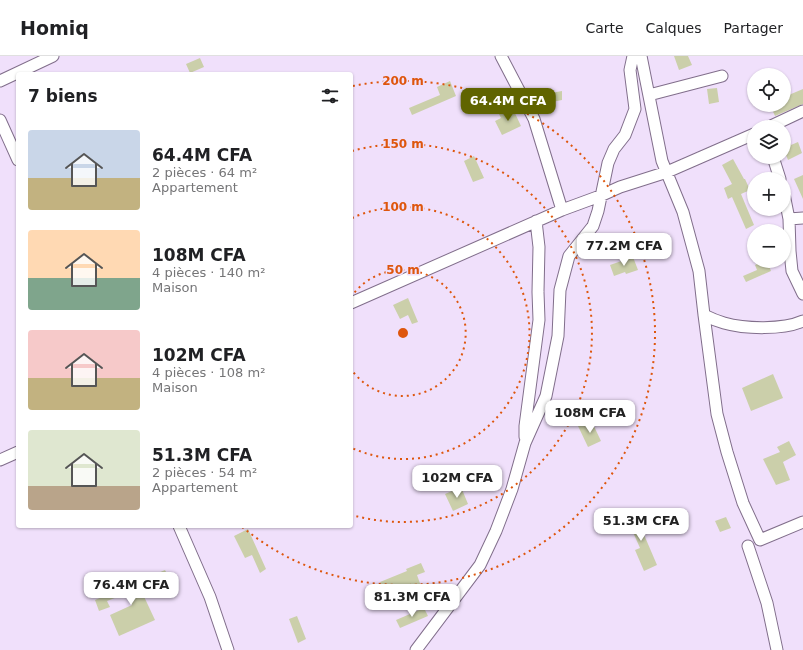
<!DOCTYPE html>
<html lang="fr">
<meta charset="utf-8">
<style>
:root{--surface:#fff;--page:#f6f6f6;--text:#202124;--muted:#757577;--line:#e0e0e0;--accent:#606400}
body{margin:0;font-family:"DejaVu Sans",sans-serif;background:var(--page);color:var(--text);height:100vh;display:flex;flex-direction:column;font-size:15px;white-space:nowrap}
*{box-sizing:border-box;margin:0}
p{font-size:13px;color:var(--muted)}
.icon{flex:none;width:22px;height:22px;fill:none;stroke:currentColor;stroke-width:2;stroke-linecap:round;stroke-linejoin:round}
.map{position:relative;flex:1;overflow:hidden}
.side{position:absolute;left:16px;top:16px;width:337px;height:456px;display:flex;flex-direction:column;background:var(--surface);border-radius:4px;box-shadow:0 1px 3px #0004}
.side>*{flex:none}
.tools{position:absolute;left:747px;top:12px;display:grid;gap:8px}
.tools a{display:grid;place-items:center;width:44px;height:44px;border-radius:50%;background:var(--surface);box-shadow:0 1px 3px #0004;font-size:20px}
.price{position:absolute;translate:-50% -34px;padding:0 9px;border-radius:8px;background:#fff;color:#222;font-size:13px;line-height:26px;filter:drop-shadow(0 1px 2px #0008)}
.price::after{content:'';position:absolute;left:50%;top:24px;width:12px;height:9px;margin-left:-6px;background:inherit;clip-path:polygon(0 0,100% 0,50% 100%)}
.price.selected{background:var(--accent);color:#fff}
ul{padding:0;list-style:none}
li{display:flex;align-items:center;gap:12px;height:100px;padding:0 12px}
li span{display:grid;place-items:center;flex:none;width:112px;height:80px;border-radius:4px;color:#555}
li>.icon{margin-inline-start:auto}
span .icon{width:48px;height:48px;fill:#fffc;stroke-width:1}
li b{font-size:17px}
h2{display:flex;justify-content:space-between;align-items:center;height:48px;padding:0 12px;font-size:17px}
header{display:flex;align-items:center;gap:24px;box-sizing:border-box;height:56px;padding:0 20px;background:var(--surface);border-bottom:1px solid var(--line)}
header strong{font-size:19px}
nav{display:flex;gap:22px;margin-inline-start:auto;font-size:14px}
.map>svg:first-child{display:block}
.building{fill:#cbcfaa}
.lines{fill:none;stroke-linecap:round;stroke-linejoin:round}
.minor-casing{stroke:#816e8b;stroke-width:13}
.minor{stroke:#fff;stroke-width:11}
.ring{fill:none;stroke:#de560d;stroke-width:2;stroke-dasharray:2 4}
.centre{fill:#de560d;stroke:#f0e0fb;stroke-width:2}
.ring-label{font-size:12px;text-anchor:middle;font-weight:bold;fill:#de560d;stroke:#f0e0fb;stroke-width:3;stroke-linejoin:round;paint-order:stroke}
</style>
<header>
<strong>Homiq</strong>
<nav><a>Carte</a><a>Calques</a><a>Partager</a></nav>
</header>
<div class="map">
<svg width="803" height="594" viewBox="0 0 803 594">
<rect width="100%" height="100%" fill="#f0e0fb"/>
<path class="building" d="M674,0H688L692,9L679,14Z
M200,2L204,11L190,17L186,8Z
M450,25L456,40L412,59L409,52L440,39L437,31Z
M717,32L719,46L709,48L707,33Z
M803,33V48L775,60L770,49H784V41Z
M562,35V44L547,47L545,38Z
M513,53L521,70L502,79L495,65L501,62L499,58Z
M784,74L791,89L798,86L802,97L788,104L784,94Z
M474,100L484,122L473,126L464,105Z
M733,103L744,123H745L750,134L741,138L754,169L746,173L732,141L728,143L724,132L732,128L722,109Z
M803,119V143L794,123Z
M654,177L658,190L634,198L631,188L643,184L642,181Z
M633,201L638,214L626,218L625,216L614,220L610,209Z
M764,205H767L771,215L746,226L743,220L757,214L755,209Z
M408,242L418,266L412,268L408,259L400,263L393,249Z
M773,318L783,342L751,355L742,332Z
M591,364L601,385L588,391L578,370Z
M789,385L796,399L783,406L790,424L776,429L763,403L780,396L777,391Z
M461,431L468,448L453,455L445,438Z
M633,453L657,509L644,515L635,494L640,492L624,456Z
M726,461L731,472L720,476L715,465Z
M248,473L266,513L260,517L252,499L245,502L234,480Z
M421,507L425,516L417,519L422,533L415,536L414,533L387,545L380,526L407,515L406,513Z
M165,514L168,520L140,532L155,564L119,580L110,559L132,549L125,538L107,545L110,551L99,555L95,544Z
M424,552L428,560L400,572L396,564Z
M297,560L306,583L298,587L289,563Z"/>
<g class="lines">
<g class="minor-casing">
<path id="minor" d="M501,0L534,63L562,154
M641,0L662,105L683,156L699,215L704,259L717,358L727,396L743,447L760,484L803,466
M0,25L53,0
M649,39L722,20
M0,64L18,104
M769,71L803,55
M773,101L780,123
M784,138L789,163L790,195L792,215L803,238
M789,163L803,162
M351,247L562,154L600,140L620,131L667,116L754,78
M704,259C710,262 717,265 724,267C745,273 783,274 803,265
M525,381V370L539,264L538,236L539,191L536,165
M0,404L18,396
M179,470L210,541L228,594
M748,490L767,547L777,594
M416,594L480,509L496,475L512,433L525,387L546,340L558,280L560,234L569,200L593,170L598,155L608,107L614,93L625,79L635,53L630,14L633,0"/>
</g>
<use href="#minor" class="minor"/>
</g>
<g class="ring">
<path d="M351 241A63 63 0 1 1 351 313"/>
<path d="M352 162A126 126 0 1 1 352 392"/>
<path d="M352 95A189 189 0 1 1 352 459"/>
<path d="M353 30A252 252 0 1 1 241 470"/>
</g>
<circle cx="403" cy="277" r="6" class="centre"/>
<g class="ring-label">
<text x="403" y="29">200 m</text>
<text x="403" y="92">150 m</text>
<text x="403" y="155">100 m</text>
<text x="403" y="218">50 m</text>
</g>
</svg>
<div class="tools">
<a><svg class="icon" aria-label="locate" viewBox="0 0 24 24"><circle cx="12" cy="12" r="6"/><path d="M12 2v4M12 18v4M2 12h4M18 12h4"/></svg></a>
<a><svg class="icon" aria-label="layers" viewBox="0 0 24 24"><path d="M12 4l9 5-9 5-9-5zM3 14l9 5 9-5"/></svg></a>
<a>+</a>
<a>−</a>
</div>
<b class="price selected" style="left:508px;top:66px">64.4M CFA</b>
<b class="price" style="left:624px;top:211px">77.2M CFA</b>
<b class="price" style="left:590px;top:378px">108M CFA</b>
<b class="price" style="left:457px;top:443px">102M CFA</b>
<b class="price" style="left:641px;top:486px">51.3M CFA</b>
<b class="price" style="left:131px;top:550px">76.4M CFA</b>
<b class="price" style="left:412px;top:562px">81.3M CFA</b>
<section class="side">
<h2>7 biens<svg class="icon" aria-label="filters" viewBox="0 0 24 24"><path d="M4 7h16M4 17h16"/><circle cx="9" cy="7" r="2"/><circle cx="15" cy="17" r="2"/></svg></h2>
<ul>
<li><span style="background:linear-gradient(#c9d6e8 60%,#c2b280 0)"><svg class="icon" aria-label="home" viewBox="0 0 24 24"><path d="M3 11l9-7 9 7M6 9v11h12V9"/></svg></span><div><b>64.4M CFA</b><p>2 pièces · 64 m²</p><p>Appartement</p></div></li>
<li><span style="background:linear-gradient(#ffd9b3 60%,#7fa58c 0)"><svg class="icon" aria-label="home" viewBox="0 0 24 24"><path d="M3 11l9-7 9 7M6 9v11h12V9"/></svg></span><div><b>108M CFA</b><p>4 pièces · 140 m²</p><p>Maison</p></div></li>
<li><span style="background:linear-gradient(#f6c9c9 60%,#c2b280 0)"><svg class="icon" aria-label="home" viewBox="0 0 24 24"><path d="M3 11l9-7 9 7M6 9v11h12V9"/></svg></span><div><b>102M CFA</b><p>4 pièces · 108 m²</p><p>Maison</p></div></li>
<li><span style="background:linear-gradient(#dfe7d0 70%,#b9a48a 0)"><svg class="icon" aria-label="home" viewBox="0 0 24 24"><path d="M3 11l9-7 9 7M6 9v11h12V9"/></svg></span><div><b>51.3M CFA</b><p>2 pièces · 54 m²</p><p>Appartement</p></div></li>
</ul>
</section>
</div>
